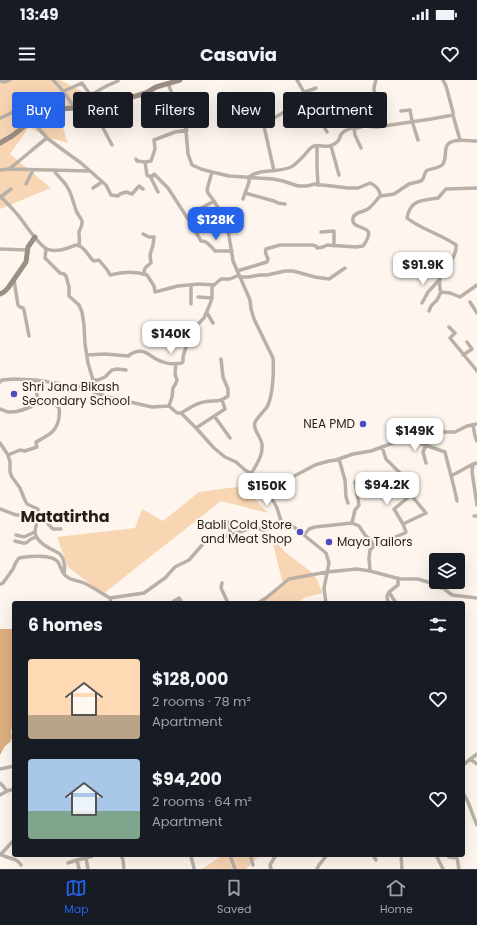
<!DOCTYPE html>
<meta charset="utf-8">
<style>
:root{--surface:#171b24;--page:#242831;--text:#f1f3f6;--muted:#9ea1a6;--line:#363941;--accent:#2563eb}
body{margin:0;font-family:Poppins,sans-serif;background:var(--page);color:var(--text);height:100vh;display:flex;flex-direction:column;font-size:15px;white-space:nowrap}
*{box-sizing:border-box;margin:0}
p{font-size:13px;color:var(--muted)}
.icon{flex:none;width:22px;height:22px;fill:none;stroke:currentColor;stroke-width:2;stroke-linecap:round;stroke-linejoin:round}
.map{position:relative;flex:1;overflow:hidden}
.drawer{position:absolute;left:12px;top:521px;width:453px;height:256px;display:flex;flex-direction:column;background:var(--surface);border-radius:4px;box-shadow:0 4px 16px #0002}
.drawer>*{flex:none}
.guide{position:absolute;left:12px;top:12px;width:453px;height:36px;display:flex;gap:8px}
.fabs{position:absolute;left:429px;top:473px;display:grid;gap:8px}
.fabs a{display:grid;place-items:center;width:36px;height:36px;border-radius:4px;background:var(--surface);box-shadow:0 4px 16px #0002;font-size:20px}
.price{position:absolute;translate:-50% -34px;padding:0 9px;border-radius:8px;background:#fff;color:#222;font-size:13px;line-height:26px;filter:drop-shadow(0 1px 2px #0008)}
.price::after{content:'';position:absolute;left:50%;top:24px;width:12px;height:9px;margin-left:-6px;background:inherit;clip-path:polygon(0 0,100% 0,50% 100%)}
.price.active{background:var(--accent);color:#fff}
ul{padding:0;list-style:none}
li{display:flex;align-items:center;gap:12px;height:100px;padding:0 16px}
li span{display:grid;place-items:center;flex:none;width:112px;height:80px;border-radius:4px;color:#555}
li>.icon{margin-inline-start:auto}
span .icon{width:48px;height:48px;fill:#fffc;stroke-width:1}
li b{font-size:17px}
h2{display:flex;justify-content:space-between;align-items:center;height:48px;padding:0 16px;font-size:17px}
.chip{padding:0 14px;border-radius:4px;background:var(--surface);box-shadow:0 4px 16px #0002;font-size:14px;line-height:36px}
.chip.active{background:var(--accent);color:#fff}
.status{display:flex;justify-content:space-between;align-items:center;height:28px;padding:0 20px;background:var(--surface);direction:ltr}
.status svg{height:11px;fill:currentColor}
header{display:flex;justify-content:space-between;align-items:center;height:52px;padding:0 16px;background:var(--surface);font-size:18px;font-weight:700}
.dock{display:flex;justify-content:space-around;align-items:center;height:56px;border-top:1px solid var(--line);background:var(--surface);font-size:11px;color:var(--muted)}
.dock a{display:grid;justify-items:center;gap:2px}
.dock .active{color:var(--accent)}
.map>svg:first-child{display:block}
.green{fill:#f8d6b3}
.forest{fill:#dbaf80}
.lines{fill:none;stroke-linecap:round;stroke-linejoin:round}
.street{stroke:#b9b1a8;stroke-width:3.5}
.secondary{stroke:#9b8e82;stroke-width:5}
.poi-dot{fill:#4d4bc2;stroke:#fef6ee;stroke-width:1.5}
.labels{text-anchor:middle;stroke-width:4;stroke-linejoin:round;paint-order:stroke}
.poi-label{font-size:12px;fill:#251e17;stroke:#fef6ee;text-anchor:start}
.district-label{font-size:16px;font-weight:bold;fill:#251e17;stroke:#fef6ee}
</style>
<div class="status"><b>13:49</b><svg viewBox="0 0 49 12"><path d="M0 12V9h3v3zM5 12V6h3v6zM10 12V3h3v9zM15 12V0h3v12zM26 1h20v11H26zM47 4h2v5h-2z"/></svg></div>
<header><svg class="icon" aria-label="menu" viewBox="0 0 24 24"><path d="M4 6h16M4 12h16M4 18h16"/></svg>Casavia<svg class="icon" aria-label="heart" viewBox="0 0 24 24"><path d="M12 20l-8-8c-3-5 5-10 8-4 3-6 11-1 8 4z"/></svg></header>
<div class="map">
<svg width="477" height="789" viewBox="0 0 477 789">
<rect width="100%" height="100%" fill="#fef6ee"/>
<path class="green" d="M0,0H60L99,20L57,30L68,63L47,57L29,47L10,74L51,108L0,129Z
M243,406L268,433L221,421L103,514L68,487L57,457L135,448L142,429L163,441L199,412Z
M271,456L285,472L314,494L323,513L306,517L295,523H257L283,504Z
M223,775H260L246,789H202Z"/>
<path class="forest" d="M14,548V645L11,651L12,658L10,662L5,666L0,675V549H12Z"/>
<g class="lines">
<path class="street" d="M53,0C62,9 68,16 74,28
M297,0L327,52
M376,0C372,13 374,11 381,21C383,24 383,28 383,31
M443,0L446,6L453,32V35
M0,1L5,2L10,0
M168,3L172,14L183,31L185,39L188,74L192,85L201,89L212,92L208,106L207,110L208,113L214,121L227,143L233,181L250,220L251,229L254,239L273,278C274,290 273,317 267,327C264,331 257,338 255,342C252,349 262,358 262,365C263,376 256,385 251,394
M64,11L82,3L91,16V20L94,24
M305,12L316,8
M146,13L153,27
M91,16C99,9 108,5 118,1
M99,24L102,46L112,65
M401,31L410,30L412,41L418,60
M1,38L13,32L24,33L36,37
M32,41L47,58L63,70L81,83L106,105L111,115L118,116L120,114L126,112L132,114L139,106L143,109
M354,49L355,55L361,68
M187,50L175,52L154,60L155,69L151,81L145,82L147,95L148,96H153L154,94L168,108L190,142L201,161C207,160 211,167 215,171H232
M317,66V88L318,105
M331,66L339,95
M136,79L137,81L145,82
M9,89C22,79 34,68 47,58
M0,90L9,89L89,91
M54,90C57,96 62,99 66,105C71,111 73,122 76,130C77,134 81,138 82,141C83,146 79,149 79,153C79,157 80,161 79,166
M274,91L264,46L270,42L274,38L286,31
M212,92L229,96L273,99L283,101L298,106H307L315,104L318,105H323L348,108H358L370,103C377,106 379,110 381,116L394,114L409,104L421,101L423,99L426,91C431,88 439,89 443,84C446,79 445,73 446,68C448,57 468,61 477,61
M150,96L158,112
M26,104L33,90
M93,108L102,102
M477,108L446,109L438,118C422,120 410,120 407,138C422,150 441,154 456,165C457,173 453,179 447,185C446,185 442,189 442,189C439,193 439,208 441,212L450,213L460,217L477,205
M245,113L274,121L278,123L285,124
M0,116C6,122 12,128 17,134C25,143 37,164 47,169C53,172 62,170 68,168C71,167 74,165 77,165C85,166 89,178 94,181L99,180L108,191L110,195C122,192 135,191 147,195L154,206L155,212L178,206L199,204L214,205L221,199H230L239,195
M1,118L3,115L11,109
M243,119L249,102V97C260,88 278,93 291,87C295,85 304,76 307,72C309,70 310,67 314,66C321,64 329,70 337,62C339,61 339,59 340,57C342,51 346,50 352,48L354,49L364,46L377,47L431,39L453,35L460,60
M199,139L196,131L214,121
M321,152L334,151V166
M143,154L149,157H154L153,165L150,175L151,183C146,187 144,187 144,194
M0,169L28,170
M46,169L45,178L60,193L64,194L66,196L69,207V216L79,225L82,232L84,245L85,264L88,283L93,300L94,312
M237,191L267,182L268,179C267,176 264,172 266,169L280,165H312L316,166L317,168L323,167L327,165L356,167L363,166C381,141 350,153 353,138C354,132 364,132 368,129C372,126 376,121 379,117L381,116
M240,197H248L260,195H267L285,191H293L315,197L329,199L345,188
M14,200L18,225L20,227L23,228L24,230L29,256
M198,217L212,218
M470,222L477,233
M422,223L428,212L440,199
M191,224V205
M429,231L431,226L437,220L441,212
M207,233L213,243
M449,247L455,253L450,258L477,291
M87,275L105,274L128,276C144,264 149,278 163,282C168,284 176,284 182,283L183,281V277L186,267L197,245L204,238L210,224L212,218V207L214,205
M463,275L472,269L467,262
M93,300H98L105,297L112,290L117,289L126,290
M0,302L2,300L14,299L35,300L77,306L108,317L152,327L169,326L177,333H181L196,348L214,368L225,377L236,382L245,390L258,397L269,413L277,428L282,444
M169,326L172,317L173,308L176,303L177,300L175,294L176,284
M0,329C3,330 6,332 9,332C19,333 30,327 38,323
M181,333C188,329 196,323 204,322C215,320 219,323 228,316V309L223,297L221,279
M215,337L230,358
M473,345L475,356L477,361
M196,348L225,329L222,320
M419,355L422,364L445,372C449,389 454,405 457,421
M0,363L8,375L10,382V392L12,397L20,408L24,418L27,424L38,429C39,437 36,444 35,451C35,463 52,469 60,474C65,480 65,486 64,494C69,501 77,500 84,503C93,507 101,513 110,518L111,523
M426,365L423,372L426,383
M8,375L20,370L25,371L37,367L36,362C48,355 56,353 59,338C59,334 60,332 59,328L53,323H38L35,300
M339,379L345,400L346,417L348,423
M473,384L472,392L477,425
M451,396L473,384L477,383
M263,403H274L287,400L315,385L329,381L336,380L353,374L371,371L407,358L431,351L444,352H455L467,346L477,344
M0,429L16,435H22L27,436L38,440
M38,434L45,439L49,445L53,449H61
M474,436H477
M228,442L231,455
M352,443L355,430L359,425L355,402H359
M403,444L394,429L411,415
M305,454L309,449L315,447L352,443L359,446L365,455L370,459L374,466
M16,455L24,457L35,452
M15,461L23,463H26L31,459L36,457
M370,491L369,478L370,470L374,466L384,464L390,459L405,453L406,452L403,444L426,433L411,415L401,394L386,379L382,367
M222,503L221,508L228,523
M1,504L3,503L13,489L16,482L19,478C28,476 52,474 58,482C60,485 61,490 64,494
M389,512L396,523
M110,518L144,513L165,498L175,487L189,480L203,464L210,460L231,455L254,447L263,450L282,444L294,447L326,473L329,483L324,508L326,523
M171,523L179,518L182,523
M258,523L266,518L289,499L327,492L357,489L370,491L400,499H418L431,503L441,508H443L452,515L477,518
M388,523L387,516L389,512L398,505V498
M470,679L477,684
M463,685L477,674
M0,689L14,686
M0,703L3,706L7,711
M463,713C470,723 472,735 477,745
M0,715L7,711L14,709
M0,774C2,775 4,776 7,777C14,780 16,778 21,785
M0,775L14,760
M121,775L123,780L124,789
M191,775C191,781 194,784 194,789
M230,775L235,789
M250,775L253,785
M373,775L376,780
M401,775L402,789
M436,775L443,789
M448,775L449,777L457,778L459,789
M86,778L88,789
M68,783L77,780
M79,789L77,780L86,778L92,776L91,775
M271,789L270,785L276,775
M317,789L319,785L327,775"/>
<path class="secondary" d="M0,63L12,56L36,37L49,30L74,28L115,22L146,13L156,7L180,0
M0,214L4,212L8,208L26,182L28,167L35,157"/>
</g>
<g class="poi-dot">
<circle cx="14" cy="314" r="4"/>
<circle cx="363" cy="344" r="4"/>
<circle cx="300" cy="452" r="4"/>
<circle cx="329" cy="462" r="4"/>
</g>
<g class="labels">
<g class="poi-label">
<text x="22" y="311">Shri Jana Bikash<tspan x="22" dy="14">Secondary School</tspan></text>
<text x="355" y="348" text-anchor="end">NEA PMD</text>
<text x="292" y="449" text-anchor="end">Babli Cold Store<tspan x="292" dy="14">and Meat Shop</tspan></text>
<text x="337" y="466">Maya Tailors</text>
</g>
<g class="district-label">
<text x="65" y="442">Matatirtha</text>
</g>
</g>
</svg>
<div class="fabs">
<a><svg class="icon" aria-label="layers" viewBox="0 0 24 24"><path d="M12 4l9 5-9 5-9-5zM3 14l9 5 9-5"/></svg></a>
</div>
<b class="price active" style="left:216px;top:161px">$128K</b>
<b class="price" style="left:423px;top:206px">$91.9K</b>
<b class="price" style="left:171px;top:275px">$140K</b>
<b class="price" style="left:415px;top:372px">$149K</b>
<b class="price" style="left:387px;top:426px">$94.2K</b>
<b class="price" style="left:267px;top:427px">$150K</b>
<div class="guide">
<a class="chip active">Buy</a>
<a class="chip">Rent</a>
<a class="chip">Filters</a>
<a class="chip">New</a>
<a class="chip">Apartment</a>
</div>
<section class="drawer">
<h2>6 homes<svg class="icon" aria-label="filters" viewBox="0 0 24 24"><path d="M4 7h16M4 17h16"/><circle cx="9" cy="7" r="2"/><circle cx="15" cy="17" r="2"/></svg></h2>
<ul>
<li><span style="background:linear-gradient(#ffd9b3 70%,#b9a48a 0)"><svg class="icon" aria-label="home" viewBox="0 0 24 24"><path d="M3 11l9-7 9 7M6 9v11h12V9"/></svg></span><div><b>$128,000</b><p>2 rooms · 78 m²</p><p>Apartment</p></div><svg class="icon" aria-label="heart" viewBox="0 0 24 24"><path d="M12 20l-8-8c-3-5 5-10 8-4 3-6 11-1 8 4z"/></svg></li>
<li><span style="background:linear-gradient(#a9c7e8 65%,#7fa58c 0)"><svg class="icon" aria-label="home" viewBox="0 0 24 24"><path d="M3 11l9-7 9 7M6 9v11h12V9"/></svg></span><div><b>$94,200</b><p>2 rooms · 64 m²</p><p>Apartment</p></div><svg class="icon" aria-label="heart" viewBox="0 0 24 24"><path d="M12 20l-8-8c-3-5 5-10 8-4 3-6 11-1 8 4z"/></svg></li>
</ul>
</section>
</div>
<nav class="dock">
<a class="active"><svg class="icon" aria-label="map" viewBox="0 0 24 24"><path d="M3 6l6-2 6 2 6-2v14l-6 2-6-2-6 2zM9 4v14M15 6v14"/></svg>Map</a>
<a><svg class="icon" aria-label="saved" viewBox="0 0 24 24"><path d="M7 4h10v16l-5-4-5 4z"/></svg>Saved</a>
<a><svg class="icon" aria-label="home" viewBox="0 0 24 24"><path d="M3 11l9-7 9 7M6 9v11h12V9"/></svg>Home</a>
</nav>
